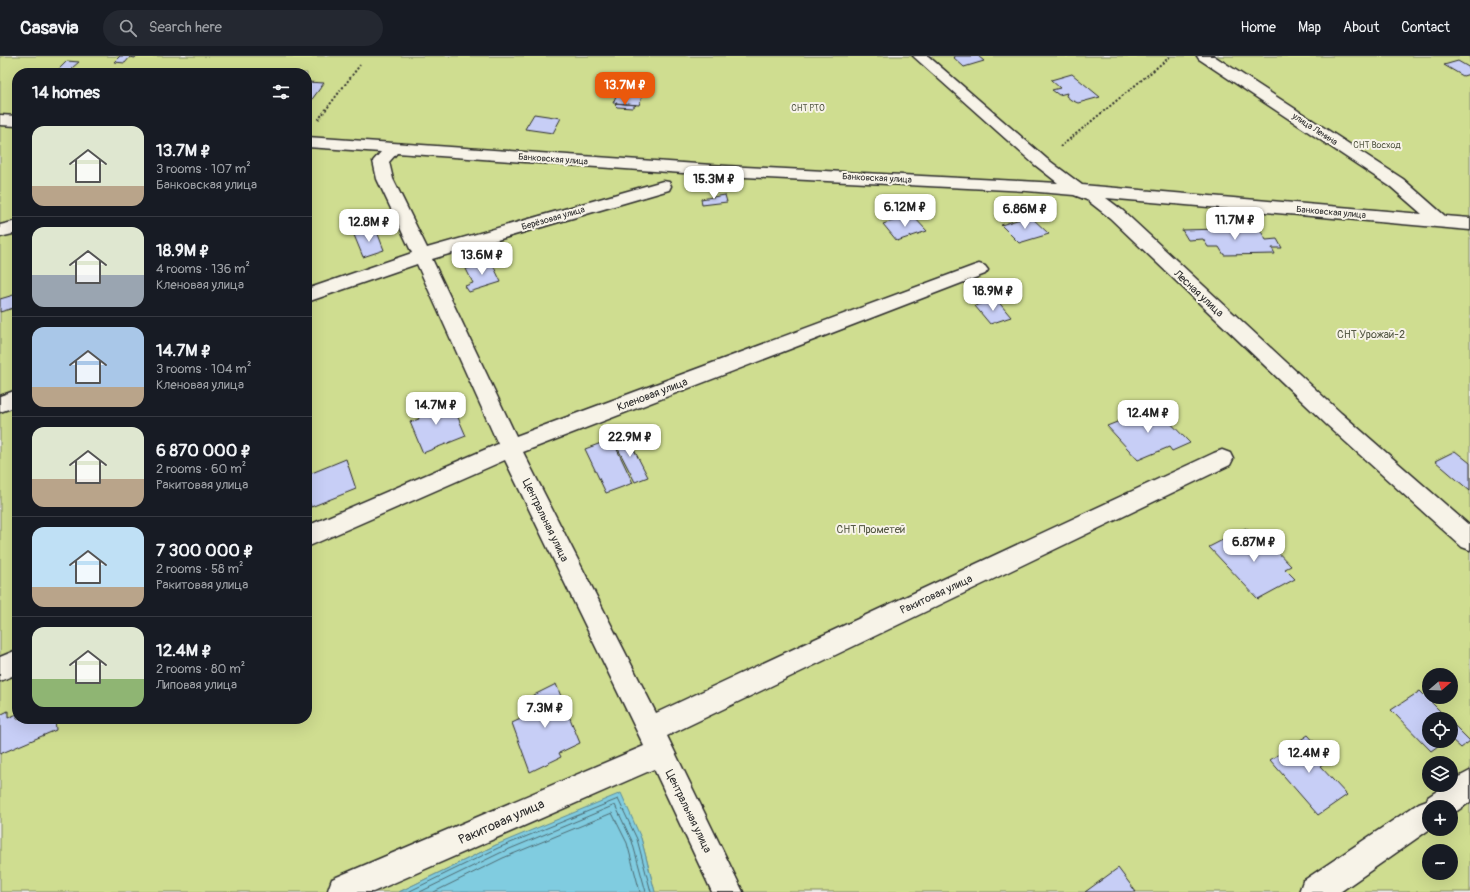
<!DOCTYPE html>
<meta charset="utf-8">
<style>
:root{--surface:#171b24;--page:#242831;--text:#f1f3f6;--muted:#9ea1a6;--line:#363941;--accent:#ea580c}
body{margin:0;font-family:Pangolin,sans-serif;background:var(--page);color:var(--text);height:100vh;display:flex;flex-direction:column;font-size:15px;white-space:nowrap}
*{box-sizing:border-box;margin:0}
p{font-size:13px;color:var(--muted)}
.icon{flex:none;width:22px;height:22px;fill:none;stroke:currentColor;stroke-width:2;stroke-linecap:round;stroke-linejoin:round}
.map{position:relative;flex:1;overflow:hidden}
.details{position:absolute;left:12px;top:12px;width:300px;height:656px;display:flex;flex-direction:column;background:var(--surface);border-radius:16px;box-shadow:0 4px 16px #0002}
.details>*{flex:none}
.needle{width:26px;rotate:71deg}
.tools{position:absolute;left:1422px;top:612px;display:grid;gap:8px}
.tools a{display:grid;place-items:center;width:36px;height:36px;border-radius:50%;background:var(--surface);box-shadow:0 4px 16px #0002;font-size:20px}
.price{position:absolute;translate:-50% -34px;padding:0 9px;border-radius:8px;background:#fff;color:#222;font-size:13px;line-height:26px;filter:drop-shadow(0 1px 2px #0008)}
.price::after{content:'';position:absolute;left:50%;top:24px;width:12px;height:9px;margin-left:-6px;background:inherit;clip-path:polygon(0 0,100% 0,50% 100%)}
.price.on{background:var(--accent);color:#fff}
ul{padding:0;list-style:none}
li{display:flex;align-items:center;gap:12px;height:100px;padding:0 20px}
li+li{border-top:1px solid var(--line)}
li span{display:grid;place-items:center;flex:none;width:112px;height:80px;border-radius:12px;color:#555}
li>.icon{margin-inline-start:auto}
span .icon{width:48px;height:48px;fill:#fffc;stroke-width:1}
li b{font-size:17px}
h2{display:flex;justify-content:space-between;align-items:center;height:48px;padding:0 20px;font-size:17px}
header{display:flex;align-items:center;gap:24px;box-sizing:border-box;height:56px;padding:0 20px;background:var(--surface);border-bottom:1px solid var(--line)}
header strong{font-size:19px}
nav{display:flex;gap:22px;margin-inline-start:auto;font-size:14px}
.search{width:280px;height:36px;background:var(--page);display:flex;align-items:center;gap:10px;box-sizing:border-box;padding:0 14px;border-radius:22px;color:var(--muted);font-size:15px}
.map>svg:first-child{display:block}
.green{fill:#cfdd90;stroke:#7d845e;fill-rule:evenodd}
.water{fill:#80cce0;stroke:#5e8c98}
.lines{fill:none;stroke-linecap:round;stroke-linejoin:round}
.shore{stroke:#4d6b73;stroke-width:1}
.building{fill:#c7cef6;stroke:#2b2b2b}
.minor-casing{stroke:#2b2b2b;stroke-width:3}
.path{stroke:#2b2b2b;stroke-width:2;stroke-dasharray:2 2;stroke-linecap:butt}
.minor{fill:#f7f3e8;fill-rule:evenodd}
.labels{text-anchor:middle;stroke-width:4;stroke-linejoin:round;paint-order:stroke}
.far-park-label{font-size:9px;fill:#545844;stroke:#f7f3e8}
.far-street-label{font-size:9px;fill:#2b2b2b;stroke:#f7f3e8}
.street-label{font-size:11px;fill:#2b2b2b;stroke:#f7f3e8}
.park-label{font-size:11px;fill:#545844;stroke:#f7f3e8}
.near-street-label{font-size:13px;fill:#2b2b2b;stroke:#f7f3e8}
</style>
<header>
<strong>Casavia</strong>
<div class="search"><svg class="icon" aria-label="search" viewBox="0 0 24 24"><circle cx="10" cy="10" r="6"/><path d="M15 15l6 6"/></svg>Search here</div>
<nav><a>Home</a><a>Map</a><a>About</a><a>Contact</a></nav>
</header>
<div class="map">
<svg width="1470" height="836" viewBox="0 0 1470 836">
<rect width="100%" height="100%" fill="#edeceb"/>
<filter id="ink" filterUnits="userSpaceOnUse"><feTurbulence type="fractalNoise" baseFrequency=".025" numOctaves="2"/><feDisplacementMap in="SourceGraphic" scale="8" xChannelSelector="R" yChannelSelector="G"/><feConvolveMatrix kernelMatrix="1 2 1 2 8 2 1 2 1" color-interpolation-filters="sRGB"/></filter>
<g filter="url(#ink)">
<path class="green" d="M0,0H1470V836H655L641,782L496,789L399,836H0ZM17,17H307V663H17ZM1429,619H1451V641H1429ZM1429,663H1451V685H1429ZM1429,707H1451V729H1429ZM1429,751H1451V773H1429ZM1429,795H1451V817H1429Z"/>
<path class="water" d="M621,737L641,782L655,836H399L496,789Z"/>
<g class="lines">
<path class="shore" d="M408,836L498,792L618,743L637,783L651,836
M420,836L500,797L615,749L632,785L646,836
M434,836L503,802L612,757L627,787L640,836"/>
</g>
<path class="building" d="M120,0H136L135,2L130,1L125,7L114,6Z
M956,0H978L984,5L964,11L953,1Z
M67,5L79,6L72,12L78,17L56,16Z
M1458,5L1470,12V18L1463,20L1444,9Z
M1072,18L1100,41L1078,47L1071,44L1066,40L1067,37L1059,39L1052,34L1060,32L1051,24Z
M307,26L324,27L310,46H307Z
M619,33L644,35L639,49L613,47Z
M616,47L636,49L632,52L617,51L615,49Z
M534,58L561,62L553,77L525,73Z
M725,139L727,146L702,149L701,143Z
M912,159L927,175L897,185L883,168Z
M1030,160L1049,178L1019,187L1001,169Z
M1259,172L1266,184L1277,183L1282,192H1272L1275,198L1224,199L1219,191H1208L1203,183L1188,184L1182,174Z
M376,173L384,194L363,201L354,179Z
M491,205L501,226L469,236L465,230L473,227L466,213Z
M17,238V251L0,256V243Z
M996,243L1011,261L990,268L975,250Z
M441,342L446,353L453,350L466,380L423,397L410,366L419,363L414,352Z
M1155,351L1190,387L1172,395L1169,391L1138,404L1107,370Z
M626,378L648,421L635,426L613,383Z
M612,383L633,427L606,437L585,393Z
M1455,395L1470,407V435L1435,405Z
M346,403L356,433L311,451L307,439V419Z
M1246,472L1265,492L1271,489L1291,510L1285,513L1295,523L1258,543L1209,491Z
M556,628L580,687L559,697L561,701L530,716L512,667L533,657L528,642Z
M1420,635L1448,663H1429V685H1445L1431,695L1391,654Z
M8,655V662L17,658V663H55L56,674L0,698V659Z
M1451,666L1470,685L1461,692L1451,683Z
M1308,679L1330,703L1320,710L1347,739L1318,759L1270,704Z
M1118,812L1136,836H1085Z"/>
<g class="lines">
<g class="minor-casing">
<path id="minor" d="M913,0H928L1047,103L1082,129L1422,158L1391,131L1199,3L1197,0H1214L1403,123L1445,160L1470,162V174L1106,142L1122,154L1341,357L1470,470V494L1462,491L1327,369L1110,162L1087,144L1074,139L1027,135L726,120L397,97L389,106L393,123L427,192L663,125L669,126L671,130L669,134L432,203L516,380L973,210L979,208L985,210L988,214L985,218L523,396L656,657L1214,397L1222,394L1230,397L1233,403L1230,409L667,680L743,836H712L654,713L373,836H329L328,834L332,823L644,690L505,404L307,491V470L498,388L417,208L307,246V233L412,197L377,123L373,105L381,96L307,91V81L726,110L1058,127L1035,109Z
M0,59L17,60V70L0,69Z
M17,165V177L0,181V169Z
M17,334V350L0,356V340Z
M17,594V618L0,625V601Z
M1470,715V746L1451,759V751H1429V773H1430L1340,836H1299L1303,825L1419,747L1427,744L1428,741L1446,729H1451V725Z"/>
</g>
<path class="path" d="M318,64L360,9
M1060,91L1171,0"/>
<use href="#minor" class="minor"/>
</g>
</g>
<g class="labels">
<g class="far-park-label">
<text x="808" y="55">СНТ РТО</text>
<text x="1377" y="92">СНТ Восход</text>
</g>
<g class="far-street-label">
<text transform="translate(1315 73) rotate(33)" y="3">улица Ленина</text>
<text transform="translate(553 103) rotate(4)" y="3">Банковская улица</text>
<text transform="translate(877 122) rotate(3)" y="3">Банковская улица</text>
<text transform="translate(1331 156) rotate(5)" y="3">Банковская улица</text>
<text transform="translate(553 162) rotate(-16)" y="3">Берёзовая улица</text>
</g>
<g class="street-label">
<text transform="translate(1199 237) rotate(43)" y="4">Лесная улица</text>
<text transform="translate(652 338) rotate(-21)" y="4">Кленовая улица</text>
<text transform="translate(546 464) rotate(64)" y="4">Центральная улица</text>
<text transform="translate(936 538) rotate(-25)" y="4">Ракитовая улица</text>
<text transform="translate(689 755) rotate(64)" y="4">Центральная улица</text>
</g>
<g class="park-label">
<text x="1371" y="282">СНТ Урожай-2</text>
<text x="871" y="477">СНТ Прометей</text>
</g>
<g class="near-street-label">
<text transform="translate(501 765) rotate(-24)" y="5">Ракитовая улица</text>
</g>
</g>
</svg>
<div class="tools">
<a><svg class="needle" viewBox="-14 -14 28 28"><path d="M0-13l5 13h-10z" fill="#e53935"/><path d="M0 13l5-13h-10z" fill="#9ea1a6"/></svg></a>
<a><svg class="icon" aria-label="locate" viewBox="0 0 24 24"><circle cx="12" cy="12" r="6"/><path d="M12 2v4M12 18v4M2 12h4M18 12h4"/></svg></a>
<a><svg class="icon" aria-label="layers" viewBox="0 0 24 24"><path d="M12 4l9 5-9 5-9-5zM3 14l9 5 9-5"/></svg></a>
<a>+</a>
<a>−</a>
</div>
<b class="price on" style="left:625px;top:50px">13.7M ₽</b>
<b class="price" style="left:714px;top:144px">15.3M ₽</b>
<b class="price" style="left:905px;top:172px">6.12M ₽</b>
<b class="price" style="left:1025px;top:174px">6.86M ₽</b>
<b class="price" style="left:1235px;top:185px">11.7M ₽</b>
<b class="price" style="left:369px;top:187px">12.8M ₽</b>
<b class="price" style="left:482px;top:220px">13.6M ₽</b>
<b class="price" style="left:993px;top:256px">18.9M ₽</b>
<b class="price" style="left:436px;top:370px">14.7M ₽</b>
<b class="price" style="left:1148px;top:378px">12.4M ₽</b>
<b class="price" style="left:630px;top:402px">22.9M ₽</b>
<b class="price" style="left:1254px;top:507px">6.87M ₽</b>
<b class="price" style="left:545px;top:673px">7.3M ₽</b>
<b class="price" style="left:1309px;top:718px">12.4M ₽</b>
<section class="details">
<h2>14 homes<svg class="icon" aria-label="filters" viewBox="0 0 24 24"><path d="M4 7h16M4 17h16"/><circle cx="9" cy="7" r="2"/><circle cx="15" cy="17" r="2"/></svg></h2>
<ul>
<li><span style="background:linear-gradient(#dfe7d0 75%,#b9a48a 0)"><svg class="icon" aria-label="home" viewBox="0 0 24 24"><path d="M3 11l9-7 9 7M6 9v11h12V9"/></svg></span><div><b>13.7M ₽</b><p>3 rooms · 107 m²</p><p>Банковская улица</p></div></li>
<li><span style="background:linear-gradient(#dfe7d0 60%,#9aa5b1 0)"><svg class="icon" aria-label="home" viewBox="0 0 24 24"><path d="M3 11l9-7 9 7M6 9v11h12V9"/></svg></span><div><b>18.9M ₽</b><p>4 rooms · 136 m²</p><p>Кленовая улица</p></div></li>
<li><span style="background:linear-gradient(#a9c7e8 75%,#b9a48a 0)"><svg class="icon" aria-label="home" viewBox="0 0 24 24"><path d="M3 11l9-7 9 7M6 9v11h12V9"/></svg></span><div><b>14.7M ₽</b><p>3 rooms · 104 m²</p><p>Кленовая улица</p></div></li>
<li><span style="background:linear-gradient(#dfe7d0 65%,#b9a48a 0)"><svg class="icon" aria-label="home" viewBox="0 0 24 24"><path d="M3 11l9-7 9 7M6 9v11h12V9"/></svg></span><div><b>6 870 000 ₽</b><p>2 rooms · 60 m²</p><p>Ракитовая улица</p></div></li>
<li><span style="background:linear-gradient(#bfe0f5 75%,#b9a48a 0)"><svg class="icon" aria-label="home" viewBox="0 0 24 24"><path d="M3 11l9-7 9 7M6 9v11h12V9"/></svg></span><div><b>7 300 000 ₽</b><p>2 rooms · 58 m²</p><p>Ракитовая улица</p></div></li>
<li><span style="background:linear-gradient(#dfe7d0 65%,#8fb573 0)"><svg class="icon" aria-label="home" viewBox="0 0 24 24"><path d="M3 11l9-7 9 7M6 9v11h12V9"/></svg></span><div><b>12.4M ₽</b><p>2 rooms · 80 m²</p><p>Липовая улица</p></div></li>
</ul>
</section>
</div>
